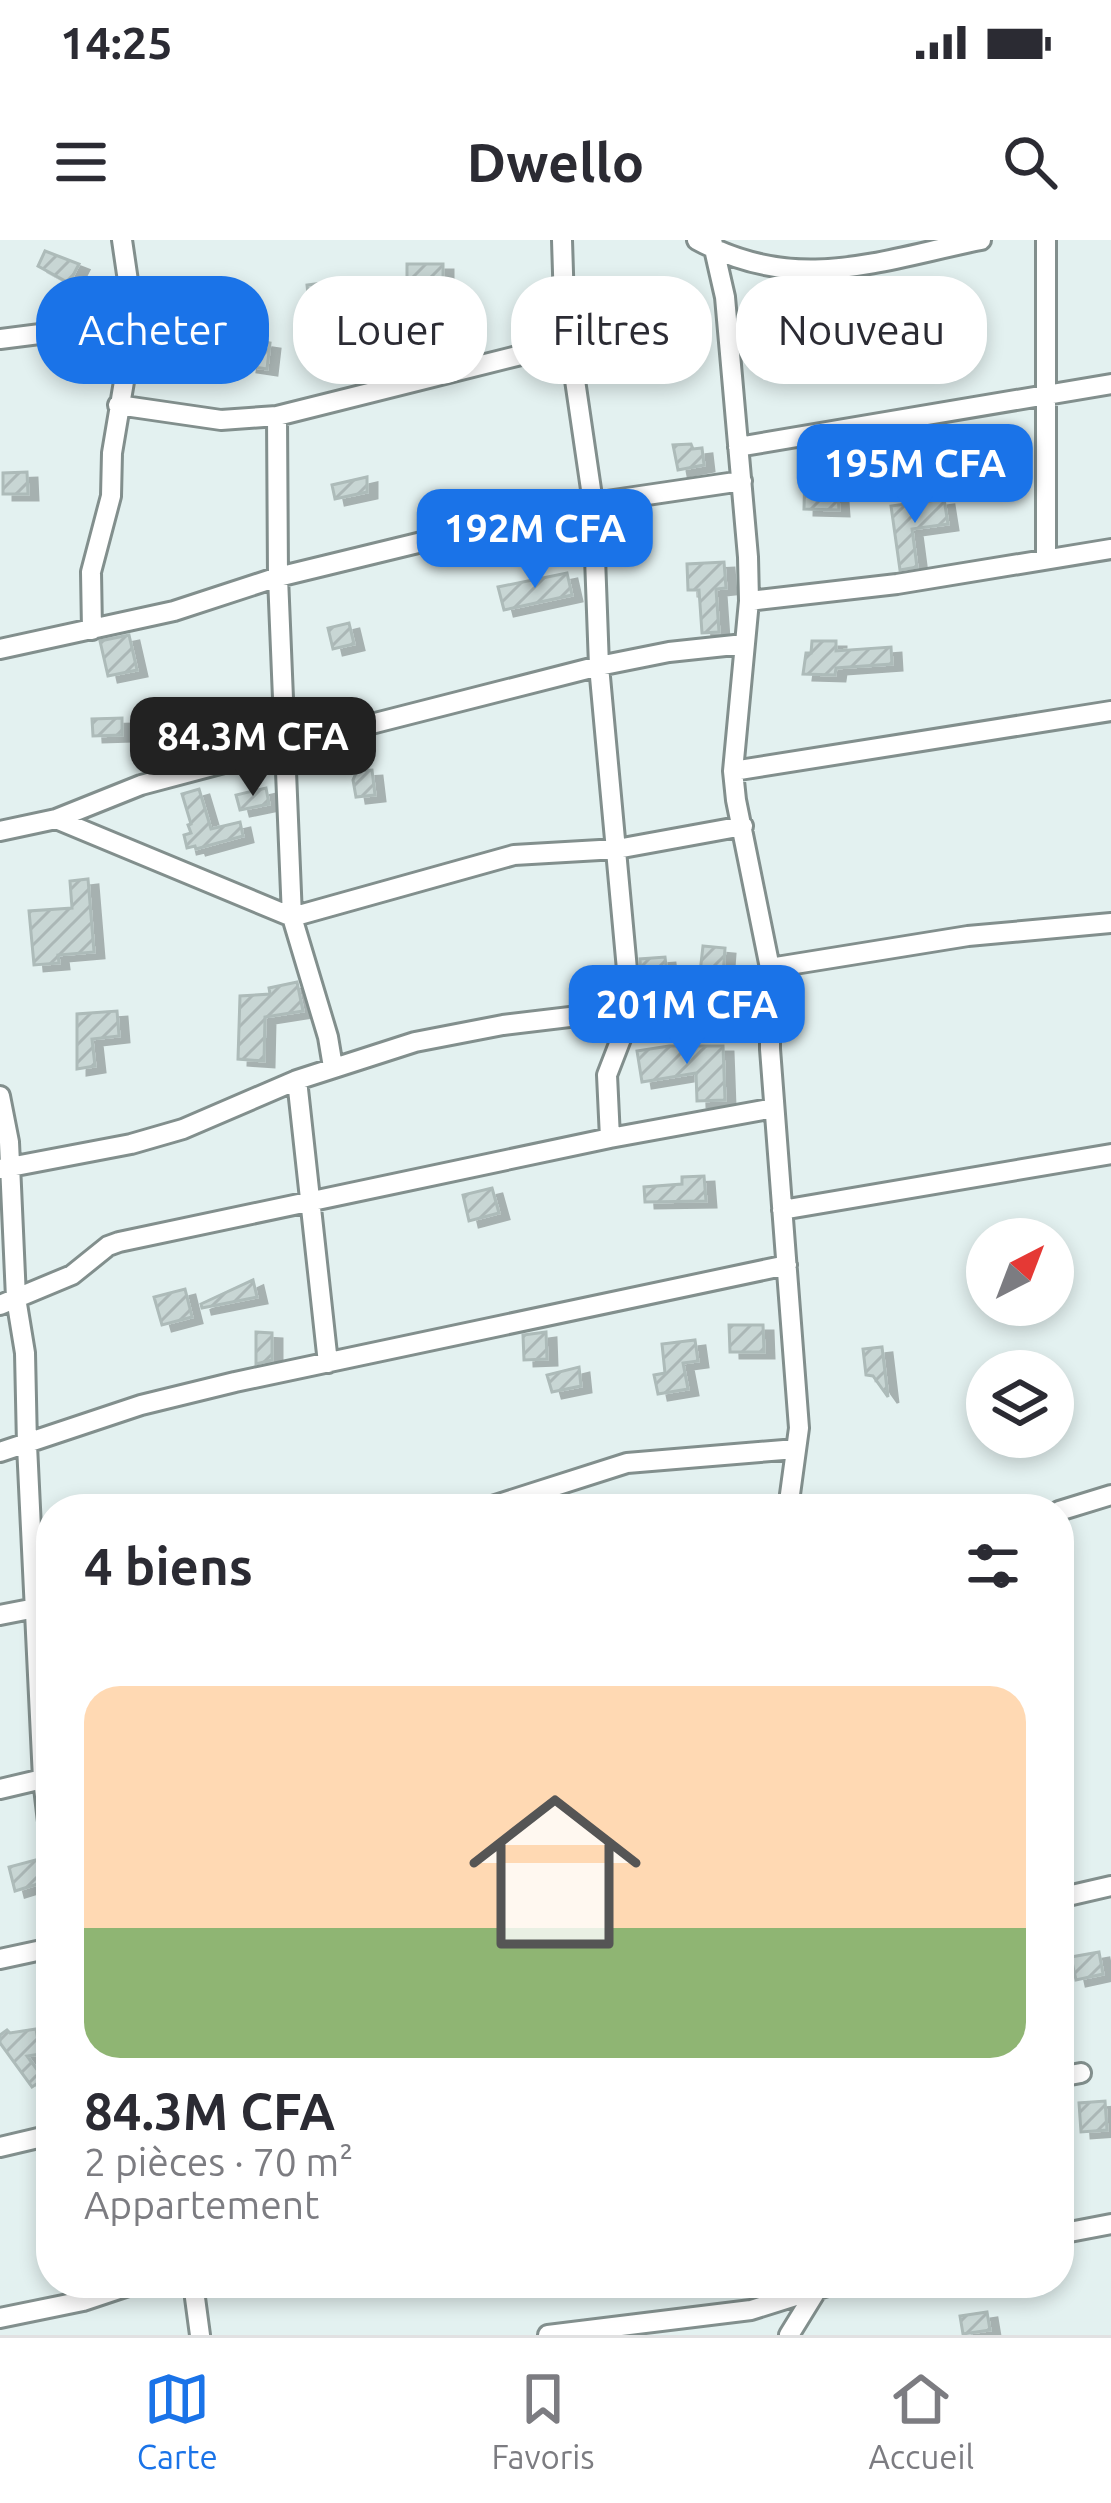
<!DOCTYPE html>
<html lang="fr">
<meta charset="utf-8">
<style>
:root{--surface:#fff;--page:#f7f7f7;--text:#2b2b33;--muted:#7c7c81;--line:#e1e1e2;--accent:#1a73e8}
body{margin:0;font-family:Ubuntu,sans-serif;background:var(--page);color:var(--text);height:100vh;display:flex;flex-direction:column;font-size:45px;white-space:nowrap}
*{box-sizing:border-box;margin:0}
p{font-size:39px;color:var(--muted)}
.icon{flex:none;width:66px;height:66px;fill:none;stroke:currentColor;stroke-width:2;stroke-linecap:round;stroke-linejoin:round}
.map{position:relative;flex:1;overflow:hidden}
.details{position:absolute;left:36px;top:1254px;width:1038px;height:804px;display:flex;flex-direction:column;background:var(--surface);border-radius:48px;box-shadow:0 6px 18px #0003}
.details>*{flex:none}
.top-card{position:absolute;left:36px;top:36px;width:1041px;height:108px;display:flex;gap:24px}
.needle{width:78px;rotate:42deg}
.fabs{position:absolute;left:966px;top:978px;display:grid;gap:24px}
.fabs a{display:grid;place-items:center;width:108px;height:108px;border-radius:50%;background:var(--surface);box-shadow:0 6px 18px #0003;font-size:60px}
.price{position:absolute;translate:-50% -102px;padding:0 27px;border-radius:24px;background:var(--accent);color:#fff;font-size:39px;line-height:78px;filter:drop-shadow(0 3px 6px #0008)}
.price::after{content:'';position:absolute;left:50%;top:72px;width:36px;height:27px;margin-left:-18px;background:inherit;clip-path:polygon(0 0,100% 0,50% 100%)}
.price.on{background:#222;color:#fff}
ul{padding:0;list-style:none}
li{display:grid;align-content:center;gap:24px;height:636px;padding:0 48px}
li span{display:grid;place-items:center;height:372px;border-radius:36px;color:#555}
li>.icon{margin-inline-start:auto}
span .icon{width:216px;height:216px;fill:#fffc;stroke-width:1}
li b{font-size:51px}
h2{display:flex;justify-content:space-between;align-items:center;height:144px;padding:0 48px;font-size:51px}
.tag{padding:0 42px;border-radius:48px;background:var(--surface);box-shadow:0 6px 18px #0003;font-size:42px;line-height:108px}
.tag.on{background:var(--accent);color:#fff}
.status{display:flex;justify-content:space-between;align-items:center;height:84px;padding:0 60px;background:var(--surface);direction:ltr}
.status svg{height:33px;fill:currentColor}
header{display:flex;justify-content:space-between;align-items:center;height:156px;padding:0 48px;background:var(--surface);font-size:54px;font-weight:700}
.tab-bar{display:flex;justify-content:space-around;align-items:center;height:168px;border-top:3px solid var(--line);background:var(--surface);font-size:33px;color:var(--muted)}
.tab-bar a{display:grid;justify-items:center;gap:6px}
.tab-bar .on{color:var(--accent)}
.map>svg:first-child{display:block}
.building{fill:url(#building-hatch);stroke:#adbbb9;stroke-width:3;filter:url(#shadow)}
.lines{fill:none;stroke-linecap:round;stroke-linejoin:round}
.street-casing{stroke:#828f8d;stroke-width:24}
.street{stroke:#fff;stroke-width:18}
</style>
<div class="status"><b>14:25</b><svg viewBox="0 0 49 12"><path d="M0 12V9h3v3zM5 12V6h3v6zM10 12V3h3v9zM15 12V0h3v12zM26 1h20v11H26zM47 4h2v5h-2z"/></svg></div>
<header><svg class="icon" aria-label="menu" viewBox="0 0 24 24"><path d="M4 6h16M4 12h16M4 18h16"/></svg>Dwello<svg class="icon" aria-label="search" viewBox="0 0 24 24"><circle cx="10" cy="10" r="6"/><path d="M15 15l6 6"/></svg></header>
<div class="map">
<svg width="1111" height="2095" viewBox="0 0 1111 2095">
<defs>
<pattern id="building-hatch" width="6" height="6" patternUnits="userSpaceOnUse" patternTransform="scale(3)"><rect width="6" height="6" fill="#c8d6d4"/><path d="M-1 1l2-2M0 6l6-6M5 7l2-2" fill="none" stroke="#abb7b6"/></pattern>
<filter id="shadow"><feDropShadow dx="10" dy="6" stdDeviation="0" flood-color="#0004"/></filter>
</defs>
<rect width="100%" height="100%" fill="#e3f1f0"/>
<path class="building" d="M45,11L79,24L69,43L38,26Z
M407,24H443V51H407Z
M338,41L341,70L310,73L307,45Z
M250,100L270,103L267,129L247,126Z
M691,204L693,209L702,208L704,225L678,230L673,205Z
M805,224L836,227L839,270L804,269Z
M27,232L28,254H3V233Z
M367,237V252L335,259L332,245Z
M944,259L948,284L912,289L917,327L900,330L891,266Z
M724,322L726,348L716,349L719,392L702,393L699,350H688L687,324Z
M567,333L572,355L504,370L498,347Z
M349,383L354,404L333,409L328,388Z
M129,395L137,430L108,436L100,401Z
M812,401H836V411L891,407L892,424L836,428L835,435L803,434L806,413H811Z
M122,478V495L93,496L92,479Z
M372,530L375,555L356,557L353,540L357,531Z
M266,548L269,564L240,570L236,555Z
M199,549L211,589L240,582L243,596L196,609L195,606L187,608L184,595L191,593L188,585L191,584L182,554Z
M88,639L94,712L58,715L59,723L34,725L29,671L72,668L70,641Z
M703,706L725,708L723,735L700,733Z
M665,717L667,735L641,737L640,719Z
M297,742L303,771L265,777L264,821L238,819L240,756L270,754L269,748Z
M117,771L119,796L92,799L95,826L77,829V774Z
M669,806H723L725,860L697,861L696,833L642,842L637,811Z
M704,936L706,961L645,962L644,947L682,944V937Z
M492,948L499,973L469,981L463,955Z
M253,1040L257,1057L202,1068L201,1064Z
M185,1049L192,1077L162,1085L154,1057Z
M729,1085H763L764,1112H730Z
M256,1092L272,1093V1120L256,1124Z
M546,1092L547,1119L524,1120L523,1095Z
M695,1100L698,1121L683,1123L688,1149L658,1154L654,1135L665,1133L662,1104Z
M882,1107L888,1157L873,1136L866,1135L863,1109Z
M579,1127L581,1146L552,1152L547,1135Z
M43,1618L51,1620V1640L15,1651L9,1627Z
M1099,1712L1103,1734L1076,1740L1071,1717Z
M36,1789L40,1814L27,1816L44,1839L32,1847L0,1803V1795L7,1790L10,1793Z
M1105,1861L1107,1890L1081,1892L1079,1863Z
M987,2072L990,2090L963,2094L960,2076Z"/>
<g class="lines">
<g class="street-casing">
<path id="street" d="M562,0L564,65L593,263L599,426L631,773L607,835L610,898
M697,0C797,55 880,20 981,0
M712,0L725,57L748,317L749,361L733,531L736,560L770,728V809L799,1188L788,1269
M0,99L134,82
M118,165L221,180L277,176L525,114L570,107
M277,176L278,337L292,677L514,615L617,609L743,586
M738,207L1111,144
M1046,319V0
M749,361L897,344L1111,309
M92,390L91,332L111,256L112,213L134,82L122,0
M0,409L174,371L278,337L422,302L517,285L593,263L742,241
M733,531L1111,471
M56,579L141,545L379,482L599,426L669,412L744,404
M0,591L56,579L292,677L328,797L333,827
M770,728L968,696L1111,683
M297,840L328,1123
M0,856L9,902L16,1058L25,1113L27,1205L43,1539L51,1607
M0,929L131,904L183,889L297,840L415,802L503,785L770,753
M782,970L1111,914
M0,1065L72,1035L108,1006L119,1002L610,898L774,868
M0,1212L141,1165L235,1142L787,1025
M483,1269L627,1223L796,1209
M1059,1271L1111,1255
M0,1375L51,1365
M0,1549L51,1537
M1059,1658L1111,1646
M0,1719L51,1708
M1059,1837L1081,1833
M0,1907L51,1895
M1059,1994L1111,1984
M193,2043L200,2095
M0,2078L83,2061L137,2043
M548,2095L751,2070L837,2043
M789,2095L818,2048"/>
</g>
<use href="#street" class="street"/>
</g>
</svg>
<div class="fabs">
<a><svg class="needle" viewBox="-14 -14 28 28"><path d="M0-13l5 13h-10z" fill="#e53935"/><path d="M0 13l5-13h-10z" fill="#7c7c81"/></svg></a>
<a><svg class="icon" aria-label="layers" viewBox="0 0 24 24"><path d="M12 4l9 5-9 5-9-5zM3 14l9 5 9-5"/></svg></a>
</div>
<b class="price" style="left:915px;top:286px">195M CFA</b>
<b class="price" style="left:535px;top:351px">192M CFA</b>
<b class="price on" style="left:253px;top:559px">84.3M CFA</b>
<b class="price" style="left:687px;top:827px">201M CFA</b>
<div class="top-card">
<a class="tag on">Acheter</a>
<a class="tag">Louer</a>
<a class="tag">Filtres</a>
<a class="tag">Nouveau</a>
</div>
<section class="details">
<h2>4 biens<svg class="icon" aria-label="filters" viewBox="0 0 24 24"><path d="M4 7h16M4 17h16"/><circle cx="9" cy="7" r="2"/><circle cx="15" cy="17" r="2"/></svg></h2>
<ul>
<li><span style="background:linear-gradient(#ffd9b3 65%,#8fb573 0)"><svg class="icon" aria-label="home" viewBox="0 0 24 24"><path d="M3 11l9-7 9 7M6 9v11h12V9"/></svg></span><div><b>84.3M CFA</b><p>2 pièces · 70 m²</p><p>Appartement</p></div></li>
</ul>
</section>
</div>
<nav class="tab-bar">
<a class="on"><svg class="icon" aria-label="map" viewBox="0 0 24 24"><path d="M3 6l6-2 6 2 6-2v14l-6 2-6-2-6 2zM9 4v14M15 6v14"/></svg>Carte</a>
<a><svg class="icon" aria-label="saved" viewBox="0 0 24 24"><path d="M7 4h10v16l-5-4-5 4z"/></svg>Favoris</a>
<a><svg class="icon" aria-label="home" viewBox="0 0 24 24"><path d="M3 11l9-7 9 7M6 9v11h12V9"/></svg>Accueil</a>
</nav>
